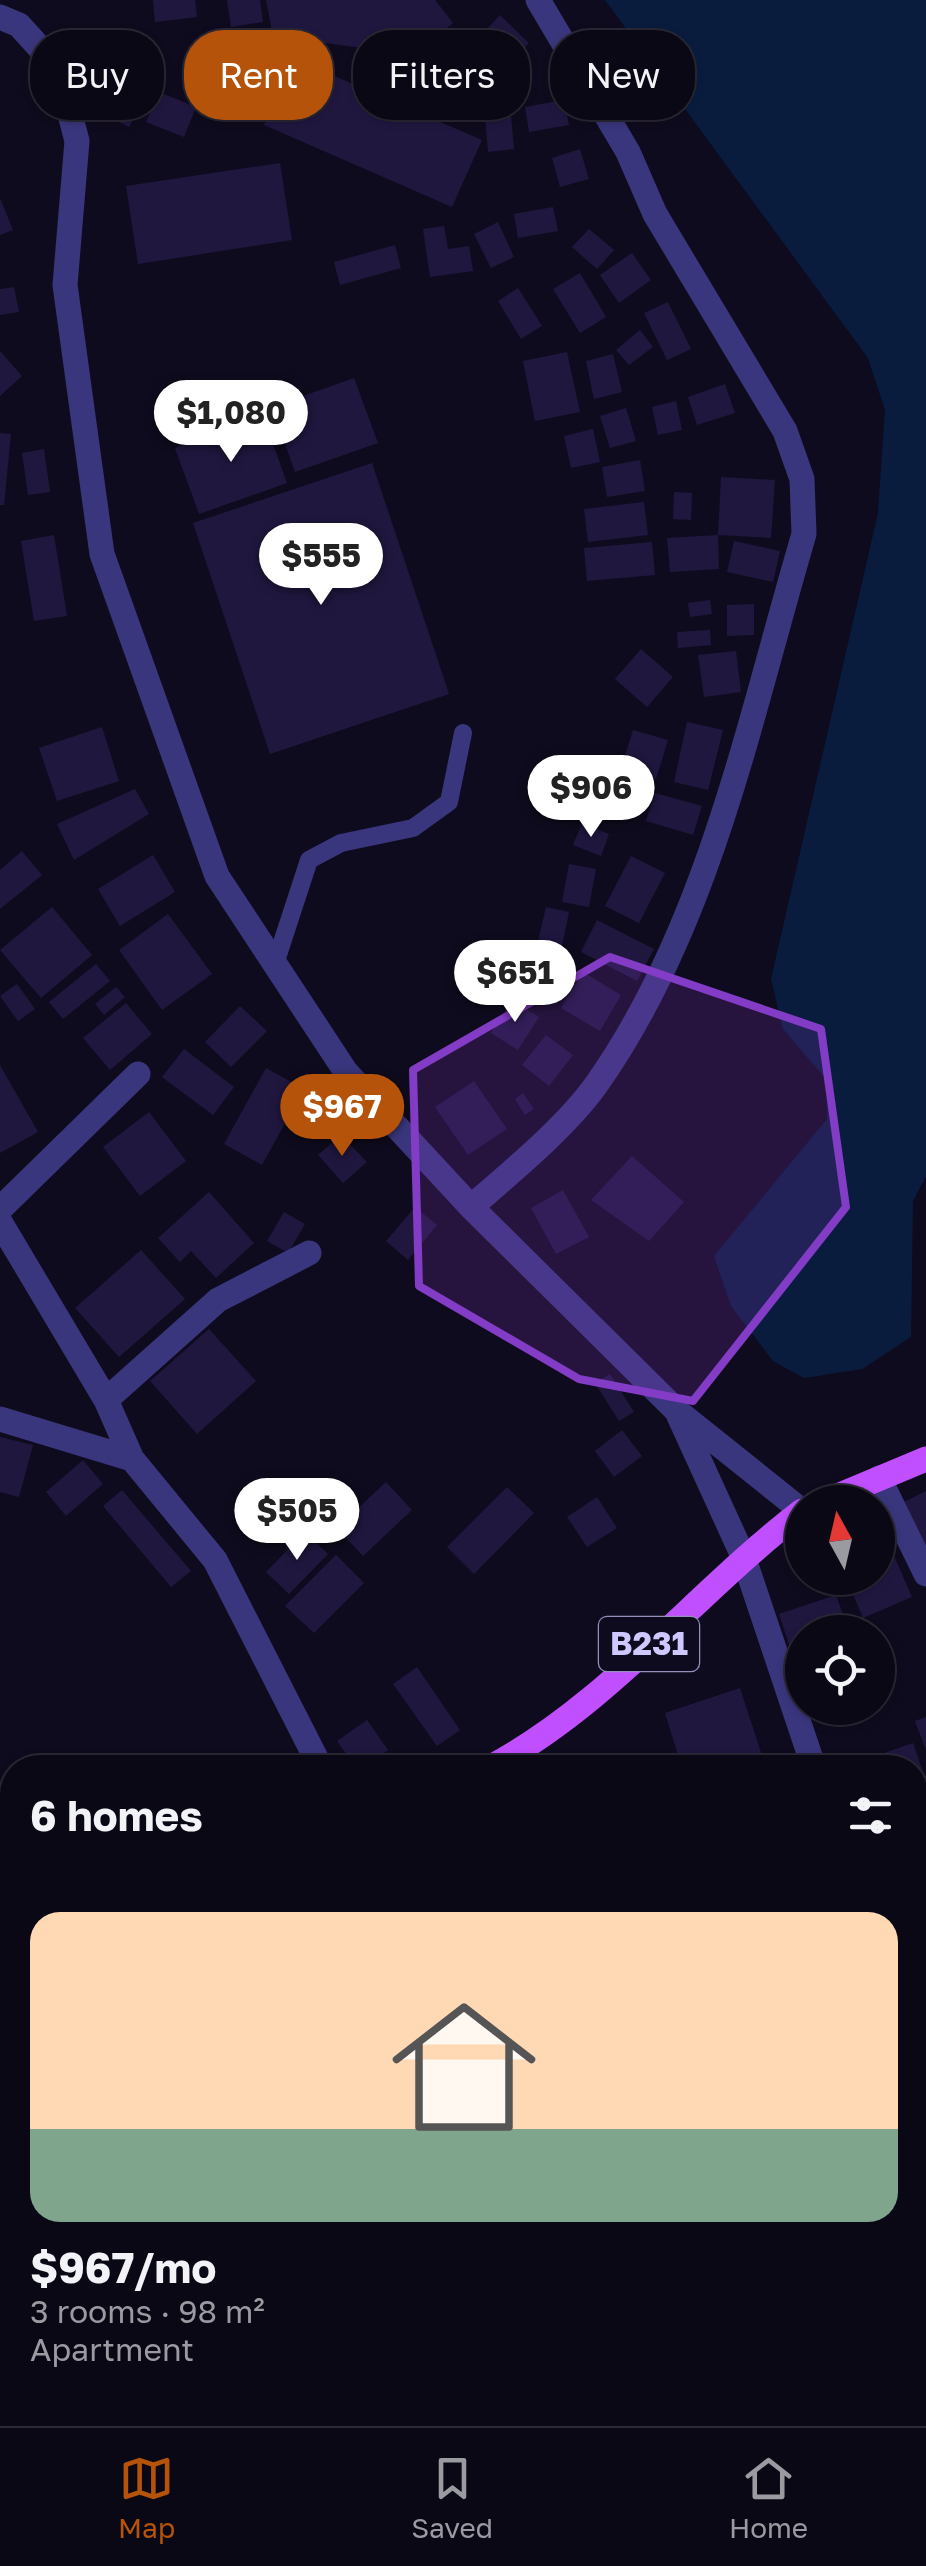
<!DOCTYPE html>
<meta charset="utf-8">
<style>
:root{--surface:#0b0816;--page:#14111f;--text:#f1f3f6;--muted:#9a9aa1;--line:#2b2935;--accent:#b45309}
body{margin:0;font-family:"Golos Text",sans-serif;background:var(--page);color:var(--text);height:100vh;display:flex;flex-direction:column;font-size:38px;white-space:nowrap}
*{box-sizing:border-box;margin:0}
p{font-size:32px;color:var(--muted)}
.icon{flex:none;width:55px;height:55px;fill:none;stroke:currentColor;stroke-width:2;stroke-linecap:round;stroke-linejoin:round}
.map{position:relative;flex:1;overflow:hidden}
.details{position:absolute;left:0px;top:1755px;width:928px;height:672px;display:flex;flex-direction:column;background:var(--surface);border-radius:40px 40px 0 0;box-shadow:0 2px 8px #0004,0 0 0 2px var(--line)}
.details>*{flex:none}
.top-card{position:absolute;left:30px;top:30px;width:868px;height:90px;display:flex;gap:20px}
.needle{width:65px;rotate:352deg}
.fabs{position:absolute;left:785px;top:1485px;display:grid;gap:20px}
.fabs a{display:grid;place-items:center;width:110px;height:110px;border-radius:50%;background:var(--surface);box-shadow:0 2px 8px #0004,0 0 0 2px var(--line);font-size:50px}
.price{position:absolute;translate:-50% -85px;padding:0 22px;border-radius:35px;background:#fff;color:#222;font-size:32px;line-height:65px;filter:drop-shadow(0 2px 5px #0008)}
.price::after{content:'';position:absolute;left:50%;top:60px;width:30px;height:22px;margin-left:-15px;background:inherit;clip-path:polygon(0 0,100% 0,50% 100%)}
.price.on{background:var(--accent);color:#fff}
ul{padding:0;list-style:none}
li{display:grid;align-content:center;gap:20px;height:530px;padding:0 30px}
li span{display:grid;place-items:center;height:310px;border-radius:30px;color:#555}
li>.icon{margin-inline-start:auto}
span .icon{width:180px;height:180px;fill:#fffc;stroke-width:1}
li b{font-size:42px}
h2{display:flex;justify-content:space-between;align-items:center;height:120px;padding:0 30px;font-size:42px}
.chip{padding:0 35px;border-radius:40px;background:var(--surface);box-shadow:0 2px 8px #0004,0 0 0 2px var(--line);font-size:35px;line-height:90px}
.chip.on{background:var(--accent);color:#fff}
.dock{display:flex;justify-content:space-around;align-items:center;height:140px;border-top:2px solid var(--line);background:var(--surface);font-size:28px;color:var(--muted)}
.dock a{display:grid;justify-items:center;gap:5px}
.dock .on{color:var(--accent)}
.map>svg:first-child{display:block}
.water{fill:#0a1c3e}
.building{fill:#20173f}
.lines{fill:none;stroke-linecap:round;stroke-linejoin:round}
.service{stroke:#3a367d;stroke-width:18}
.minor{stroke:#3a367d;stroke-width:25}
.primary{stroke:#c04fff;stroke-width:25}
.marked{fill:#833cc5;fill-opacity:0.2;stroke:#833cc5;stroke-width:8;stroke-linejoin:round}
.labels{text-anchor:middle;stroke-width:9;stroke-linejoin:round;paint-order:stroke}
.shield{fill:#0f0b1e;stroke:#958fbc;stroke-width:2.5}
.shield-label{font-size:32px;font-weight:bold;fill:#cfc8ff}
</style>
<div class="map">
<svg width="926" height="2426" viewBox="0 0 926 2426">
<rect width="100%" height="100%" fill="#0f0b1e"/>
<path class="water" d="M605,0H926V1176L913,1201L911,1337L862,1369L804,1378L773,1361L731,1306L714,1256L827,1119L826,1079L783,1029L771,979L878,513L885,410L868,358Z"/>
<path class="building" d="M153,0H195L197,17L155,22Z
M227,0H260L263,22L231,27Z
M266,0H435L453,23L414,55L273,36Z
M500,15L529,43L516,56L487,29Z
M463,42L466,81L439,83L436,44Z
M503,55L508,90L484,94L478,59Z
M287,74L325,90L332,75L482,140L452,207L264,125Z
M107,77L145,96L129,127L91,108Z
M159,92L196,107L184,137L146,122Z
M564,100L569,125L529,132L525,107Z
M510,103L514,149L488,152L484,106Z
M580,149L589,179L560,187L552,158Z
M280,163L292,240L138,264L126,186Z
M0,198L13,230L0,235Z
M553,207L558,231L518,238L514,214Z
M498,222L514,257L491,268L474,234Z
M444,226L448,249L469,246L473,271L430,277L423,229Z
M589,229L614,250L597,269L572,247Z
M395,245L401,268L340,285L334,262Z
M632,253L651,280L619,303L600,275Z
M580,273L606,317L580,333L553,289Z
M14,287L19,312L0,315V289Z
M518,288L542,326L521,339L498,301Z
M668,302L691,349L667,360L644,313Z
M640,330L653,347L629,365L616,350Z
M0,351L22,376L0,396Z
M567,352L580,412L535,421L523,361Z
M613,354L622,392L594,399L586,361Z
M354,378L378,443L295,472L272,407Z
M725,384L735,413L697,425L688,397Z
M676,401L682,430L658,435L652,407Z
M626,408L636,441L610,448L600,416Z
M263,416L287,483L199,514L175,448Z
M593,429L600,462L571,468L564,436Z
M0,433L11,434L4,505H0Z
M44,449L50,492L28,495L22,453Z
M640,460L645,491L607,497L602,467Z
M372,463L449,694L270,754L193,523Z
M721,477L775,480L771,538L718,535Z
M674,492L692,493L691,520L673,519Z
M644,502L648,535L588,542L584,509Z
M54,535L67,616L34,621L21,541Z
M718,535L719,569L670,572L667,538Z
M734,541L780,551L773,582L727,572Z
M652,542L655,575L587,581L584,548Z
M710,600L712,614L690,617L688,603Z
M754,604V635L727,636V605Z
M710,630L711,645L678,648L677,632Z
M641,649L673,677L647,707L615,679Z
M736,651L741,692L704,697L698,655Z
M687,722L723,730L708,790L674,782Z
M102,727L119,781L57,801L39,748Z
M633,730L668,740L656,779L621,769Z
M135,789L149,814L74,860L57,824Z
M655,793L702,806L693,835L646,821Z
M582,823L609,834L601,856L573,845Z
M22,851L42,875L0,909V870Z
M153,855L175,892L120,926L98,889Z
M631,856L665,873L639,923L605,906Z
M569,864L596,869L589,907L562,902Z
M52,907L92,955L41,998L0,950Z
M546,907L569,912L562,946L538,941Z
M168,914L212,974L162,1010L119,950Z
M597,920L654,949L637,981L581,952Z
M96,964L110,981L63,1019L49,1002Z
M583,972L621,995L600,1031L561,1008Z
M17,984L35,1009L18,1021L0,996Z
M116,987L125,997L104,1015L95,1004Z
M511,1000L539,1017L518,1050L491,1033Z
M126,1003L152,1034L110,1070L83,1038Z
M240,1006L267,1031L231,1067L205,1042Z
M546,1035L573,1055L549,1086L522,1065Z
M184,1049L234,1087L213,1115L162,1077Z
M0,1065L38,1132L0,1153Z
M266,1068L304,1089L262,1165L224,1144Z
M474,1081L507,1129L468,1155L435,1107Z
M523,1093L534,1109L525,1115L515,1099Z
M149,1112L186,1161L140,1196L103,1147Z
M341,1135L367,1162L343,1183L318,1155Z
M632,1156L684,1202L649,1241L591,1200Z
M563,1190L589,1237L556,1254L531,1208Z
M209,1192L254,1243L216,1278L191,1251L180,1262L158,1238Z
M415,1207L437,1225L408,1260L386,1241Z
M284,1212L305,1224L288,1253L267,1241Z
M141,1250L185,1299L119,1357L75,1308Z
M209,1329L256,1381L197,1434L150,1381Z
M610,1374L634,1412L619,1421L595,1383Z
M622,1430L642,1456L614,1477L595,1451Z
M0,1437L33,1445L19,1497L0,1492Z
M83,1460L103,1484L66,1516L46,1492Z
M386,1482L412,1510L363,1556L337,1528Z
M507,1487L534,1513L474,1574L447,1547Z
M122,1490L191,1571L171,1587L103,1506Z
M926,1491V1546L904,1502Z
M597,1497L617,1528L587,1547L567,1517Z
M878,1519L912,1597L863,1618L846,1578H878Z
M305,1532L328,1554L289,1594L266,1572Z
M336,1555L364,1583L314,1633L285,1606Z
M836,1595L849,1632H802V1684L779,1614Z
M417,1667L460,1730L437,1746L393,1684Z
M740,1688L766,1768H682L665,1713Z
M926,1717V1750L915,1721Z
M367,1720L388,1750L364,1768H356L337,1741Z
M913,1743L926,1781V1824L915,1828V1768L844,1767Z
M926,1848V1920L915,1924V1853Z
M926,2004V2057L915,2038V2011Z
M12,2131V2201H10L1,2132Z
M448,2415H532L539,2426H431Z
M668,2415H714L719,2426H673Z
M785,2415H876L880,2426H789Z"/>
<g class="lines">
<path class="service" d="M275,964L309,860L341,843L413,828L449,802L463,733"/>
<path class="minor" d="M0,17L19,25L58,68L77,141L65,285L102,554L217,876L346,1072L471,1207L677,1411L802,1511
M471,1207C511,1172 565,1128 596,1085C709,925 749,720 804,534L802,479L785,431L655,214L628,152L538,0
M0,1209L138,1074
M0,1222L106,1400L132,1459L215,1560L321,1768
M106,1400L218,1300L309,1253
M679,1416L743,1556L814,1768
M0,1419L132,1459
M879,1478L926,1574
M915,2072L926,2105
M0,2346V2372
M0,2399L12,2400
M135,2415L145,2426
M264,2415L268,2426
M557,2415L561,2426
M741,2415L745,2426"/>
<path class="primary" d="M823,1502L926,1459
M489,1768C608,1705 696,1592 802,1511
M0,2041L12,2027"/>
</g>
<path class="marked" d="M610,957L821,1029L846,1207L693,1401L579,1379L419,1286L413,1070Z"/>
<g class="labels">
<rect class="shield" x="599" y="1617" width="100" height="54" rx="8"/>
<g class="shield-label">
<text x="649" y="1655">B231</text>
</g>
</g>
</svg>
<div class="fabs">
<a><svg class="needle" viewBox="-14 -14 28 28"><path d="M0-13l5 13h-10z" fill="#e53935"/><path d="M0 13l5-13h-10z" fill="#9a9aa1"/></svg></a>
<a><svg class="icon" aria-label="locate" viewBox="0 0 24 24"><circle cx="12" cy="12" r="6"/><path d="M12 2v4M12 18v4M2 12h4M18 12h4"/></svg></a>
</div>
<b class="price" style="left:231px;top:465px">$1,080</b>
<b class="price" style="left:321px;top:608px">$555</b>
<b class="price" style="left:591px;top:840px">$906</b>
<b class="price" style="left:515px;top:1025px">$651</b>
<b class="price on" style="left:342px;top:1159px">$967</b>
<b class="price" style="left:297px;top:1563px">$505</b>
<div class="top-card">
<a class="chip">Buy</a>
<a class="chip on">Rent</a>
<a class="chip">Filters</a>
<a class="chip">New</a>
</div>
<section class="details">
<h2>6 homes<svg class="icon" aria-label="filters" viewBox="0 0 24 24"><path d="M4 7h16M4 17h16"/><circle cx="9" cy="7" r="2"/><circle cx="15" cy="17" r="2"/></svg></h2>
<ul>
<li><span style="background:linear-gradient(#ffd9b3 70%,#7fa58c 0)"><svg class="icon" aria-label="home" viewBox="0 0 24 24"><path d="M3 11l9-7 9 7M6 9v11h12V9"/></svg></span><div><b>$967/mo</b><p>3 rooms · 98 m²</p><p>Apartment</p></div></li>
</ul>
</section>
</div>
<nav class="dock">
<a class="on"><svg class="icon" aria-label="map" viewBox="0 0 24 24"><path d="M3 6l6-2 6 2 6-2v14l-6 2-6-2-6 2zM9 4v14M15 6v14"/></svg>Map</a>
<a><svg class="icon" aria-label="saved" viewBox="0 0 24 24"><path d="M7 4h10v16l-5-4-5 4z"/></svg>Saved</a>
<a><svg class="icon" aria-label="home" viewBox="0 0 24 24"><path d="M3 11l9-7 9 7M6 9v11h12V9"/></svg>Home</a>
</nav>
